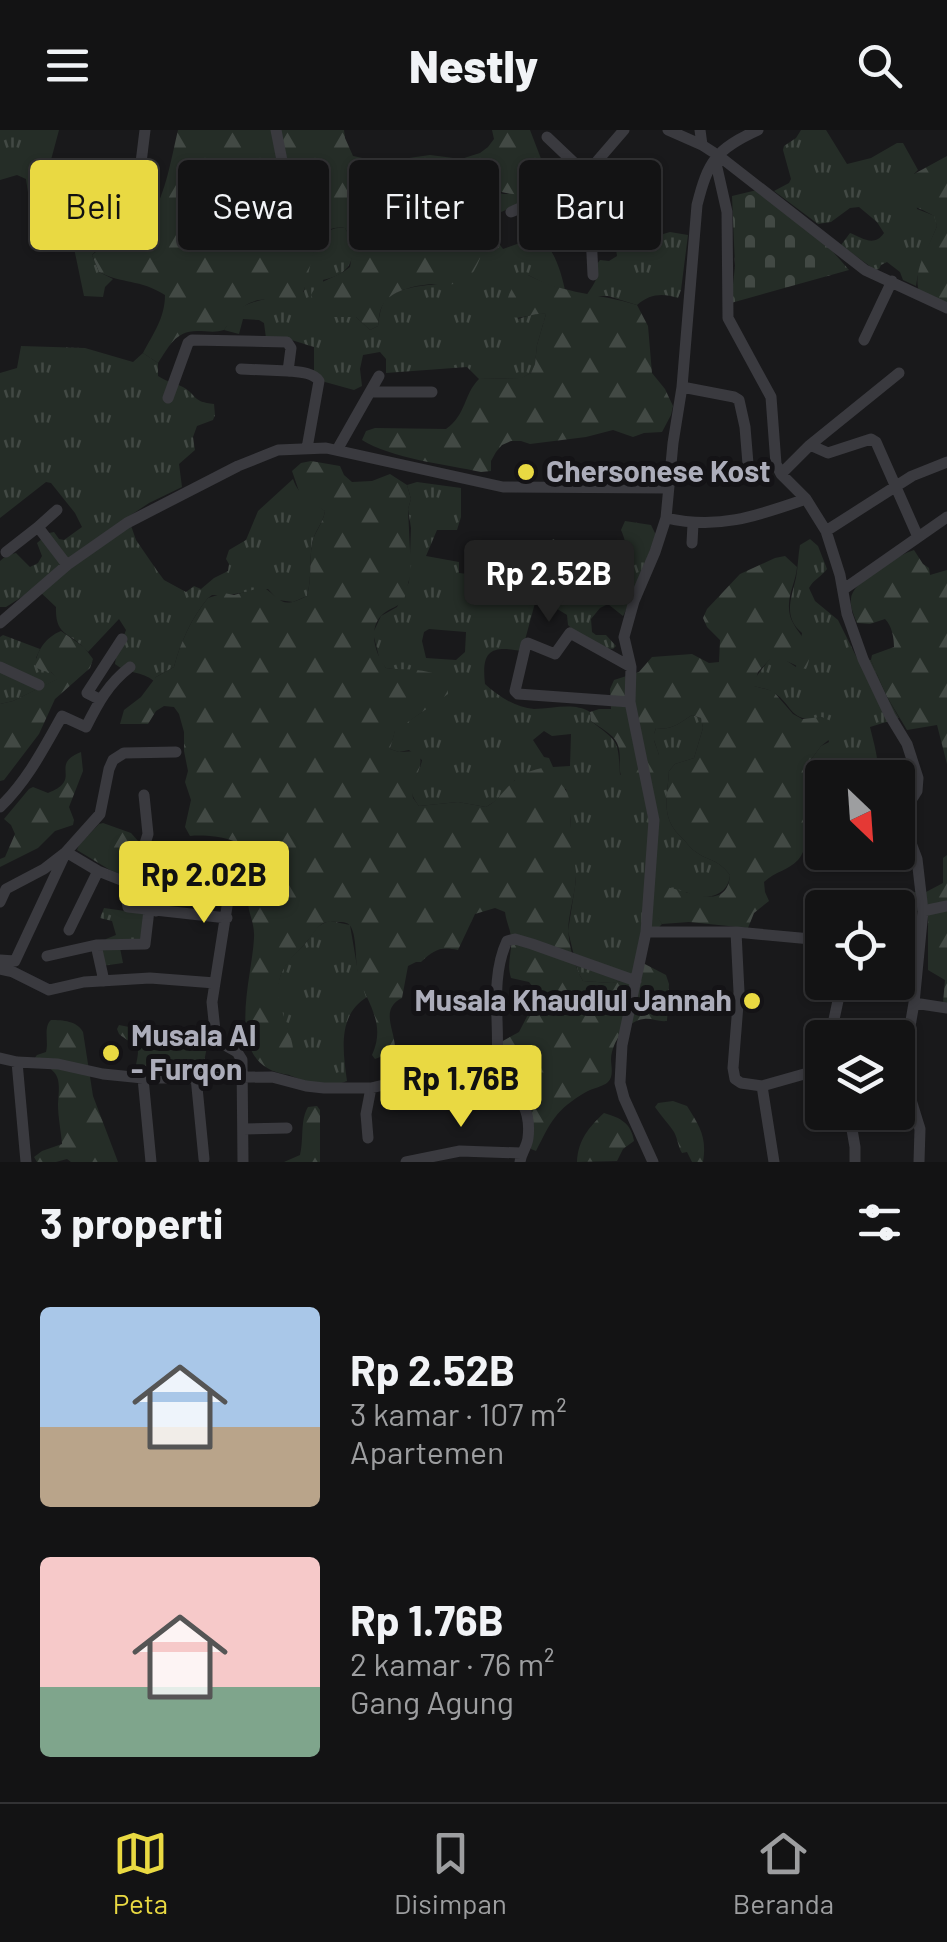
<!DOCTYPE html>
<html lang="id">
<meta charset="utf-8">
<style>
:root{--surface:#131314;--page:#202022;--text:#f1f3f6;--muted:#9d9ea0;--line:#323234;--accent:#e9d942}
body{margin:0;font-family:Barlow,sans-serif;background:var(--page);color:var(--text);height:100vh;display:flex;flex-direction:column;font-size:38px;white-space:nowrap}
*{box-sizing:border-box;margin:0}
p{font-size:32px;color:var(--muted)}
.icon{flex:none;width:55px;height:55px;fill:none;stroke:currentColor;stroke-width:2;stroke-linecap:round;stroke-linejoin:round}
.map{position:relative;height:1032px;overflow:hidden}
.panel{display:flex;flex-direction:column;background:var(--surface);flex:1}
.panel>*{flex:none}
.guide{position:absolute;left:30px;top:30px;width:888px;height:90px;display:flex;gap:20px}
.needle{width:65px;rotate:155deg}
.controls{position:absolute;left:805px;top:630px;display:grid;gap:20px}
.controls a{display:grid;place-items:center;width:110px;height:110px;border-radius:10px;background:var(--surface);box-shadow:0 2px 8px #0004,0 0 0 2px var(--line);font-size:50px}
.price{position:absolute;translate:-50% -85px;padding:0 22px;border-radius:10px;background:var(--accent);color:#111;font-size:32px;line-height:65px;filter:drop-shadow(0 2px 5px #0008)}
.price::after{content:'';position:absolute;left:50%;top:60px;width:30px;height:22px;margin-left:-15px;background:inherit;clip-path:polygon(0 0,100% 0,50% 100%)}
.price.current{background:#222;color:#fff}
ul{padding:0;list-style:none}
li{display:flex;align-items:center;gap:30px;height:250px;padding:0 40px}
li span{display:grid;place-items:center;flex:none;width:280px;height:200px;border-radius:10px;color:#555}
li>.icon{margin-inline-start:auto}
span .icon{width:120px;height:120px;fill:#fffc;stroke-width:1}
li b{font-size:42px}
h2{display:flex;justify-content:space-between;align-items:center;height:120px;padding:0 40px;font-size:42px}
.pill{padding:0 35px;border-radius:10px;background:var(--surface);box-shadow:0 2px 8px #0004,0 0 0 2px var(--line);font-size:35px;line-height:90px}
.pill.current{background:var(--accent);color:#111}
header{display:flex;justify-content:space-between;align-items:center;height:130px;padding:0 40px;background:var(--surface);font-size:45px;font-weight:800}
.tab-bar{display:flex;justify-content:space-around;align-items:center;height:140px;border-top:2px solid var(--line);background:var(--surface);font-size:28px;color:var(--muted)}
.tab-bar a{display:grid;justify-items:center;gap:5px}
.tab-bar .current{color:var(--accent)}
.map>svg:first-child{display:block}
.grass{fill:url(#grass-tufts);fill-rule:evenodd}
.forest{fill:url(#forest-firs)}
.cemetery{fill:url(#cemetery-stones)}
.lines{fill:none;stroke-linecap:round;stroke-linejoin:round}
.minor{stroke:#3a3a3f;stroke-width:11}
.poi-dot{fill:#e9d942;stroke:#141316;stroke-width:4}
.labels{text-anchor:middle;stroke-width:10;stroke-linejoin:round;paint-order:stroke}
.poi-label{font-size:30px;font-weight:bold;fill:#acadba;stroke:#141316;text-anchor:start}
</style>
<header><svg class="icon" aria-label="menu" viewBox="0 0 24 24"><path d="M4 6h16M4 12h16M4 18h16"/></svg>Nestly<svg class="icon" aria-label="search" viewBox="0 0 24 24"><circle cx="10" cy="10" r="6"/><path d="M15 15l6 6"/></svg></header>
<div class="map">
<svg width="947" height="1032" viewBox="0 0 947 1032">
<defs>
<pattern id="grass-tufts" width="24" height="20" patternUnits="userSpaceOnUse" patternTransform="scale(2.5)"><rect width="24" height="20" fill="#252d27"/><path d="M3 7l-1-3M5 7V3M7 7l1-3M15 17l-1-3M17 17v-4M19 17l1-3" fill="none" stroke="#424944"/></pattern>
<pattern id="forest-firs" width="22" height="20" patternUnits="userSpaceOnUse" patternTransform="scale(2.5)"><rect width="22" height="20" fill="#252d27"/><path d="M5 1l3.5 6h-7zM16 11l3.5 6h-7z" fill="#424944"/></pattern>
<pattern id="cemetery-stones" width="16" height="16" patternUnits="userSpaceOnUse" patternTransform="scale(2.5)"><rect width="16" height="16" fill="#252d27"/><path d="M2 7V4a2 2 0 0 1 4 0v3zM10 15v-3a2 2 0 0 1 4 0v3z" fill="#424944"/></pattern>
</defs>
<rect width="100%" height="100%" fill="#19191b"/>
<path class="grass" d="M0,0H59L48,41L57,54L96,57L105,29L116,28C128,46 137,68 131,90C111,93 107,111 92,125L99,142L113,149L105,157L103,167L84,166L74,118L70,116L40,117L35,110L26,49L17,45L0,50Z
M801,0H826L847,34L871,28L897,13H903L918,40L914,44L917,79L935,86L937,96C930,115 918,135 916,156L903,150L900,142L887,132L881,135L879,139L875,140L841,115L850,103C861,107 874,118 884,103L877,92L859,77L850,78L831,92L818,94L774,61L789,53L791,49L783,20L784,16L796,8Z
M459,44L493,62L504,64L532,63L520,74L489,87L492,104L503,119L539,106C554,119 561,141 565,160L546,154L528,145L518,189L537,183L546,184L537,215L535,234L531,243L522,248L479,249L467,237L386,243V229L380,222L363,225L360,239L362,256L354,260L325,252L314,241V217C295,212 286,206 266,208L264,193L259,190L243,189L239,204L224,200C228,195 229,190 233,185C245,168 283,167 304,162C307,140 315,93 345,98C360,124 353,144 323,150L329,187H356L370,200L378,196C379,188 380,179 384,172C395,157 422,156 438,154L474,116C463,113 463,109 455,101C442,86 431,70 440,49Z
M618,96L628,97L647,109L670,102L688,105L681,160L678,168C662,163 650,164 637,175L608,166H586C594,154 599,149 597,134L600,130L609,131L617,126L615,111Z
M21,216L85,218L133,232L143,223L158,233V246C169,253 173,252 183,257C197,265 192,272 214,274L215,285L213,290L197,296L193,307L195,320L179,334L182,357L149,373L128,387L136,410L158,442L164,450L186,462L194,456L201,459L214,448L228,441L229,434L226,429L229,420L246,410L258,381L293,349C299,367 312,371 325,381C323,394 314,401 312,414C309,431 312,449 307,466L293,472L278,470L268,459L228,465H212L208,468C192,487 180,513 174,537L156,547L154,551C142,541 127,544 115,534L116,526L126,500L119,489L88,522C71,501 55,508 56,477L36,458L6,477H0V431L7,425L16,423L30,437L38,433L42,426L37,413L49,403L54,402L59,409L64,410L82,397L75,383L51,353L46,352L0,388V243L17,238Z
M417,352L461,358V387L457,400H437L426,426L459,432V443L504,448L520,453L518,462L521,468L535,473L522,521C492,516 481,519 485,554C498,566 516,578 534,579C553,579 573,572 590,582L591,591C619,613 618,609 620,645L659,625L653,607L656,598C672,600 678,594 692,585L701,588L703,598L694,628L675,634L669,641C667,671 660,689 684,710C688,714 691,719 696,722C710,732 717,728 730,745C728,768 703,771 686,762L657,786L662,794L657,799L641,802L639,831L625,842L621,851L612,853L583,851L578,842L568,801L576,750L569,708L571,689L566,659L515,650L503,666L486,677L458,672L419,676C402,655 419,649 422,630L409,620L399,622L390,619L395,600L425,580L409,541L386,538L380,531L373,503L381,486L397,477L409,452L411,398L408,379L411,369L407,355ZM429,499L466,502L465,522L456,530L426,528L422,511L424,502ZM544,601L552,606L571,604L570,636L553,637L549,628L544,627L533,610Z
M625,391L651,395L656,405L630,472L623,486L608,474L600,478L591,489L592,502L596,505H606L616,516L613,519C598,519 579,505 568,495L567,485L543,470C544,450 544,427 553,409C561,412 568,416 576,418C582,420 588,420 593,423C601,426 600,430 609,430C630,430 627,413 621,400Z
M810,409L818,416L827,439C821,447 814,449 809,458L815,471L838,490L858,530H871L886,565L899,588L870,597C874,614 879,629 878,647L822,648V671V656L812,641L810,631L821,616L829,612L822,587C788,595 794,573 771,561C766,558 759,558 754,556L753,551L771,527H781L796,537L802,503C783,487 791,469 796,448C798,437 798,426 800,415Z
M3,505L40,519L36,528L58,549L13,571L0,574V507Z
M104,778L146,784L147,811L120,818L123,833L102,836L99,820L106,809L116,805L112,791L100,788Z
M330,791L350,795L358,842L367,867C337,885 343,922 347,951C330,959 306,952 289,945C305,909 268,879 280,847C287,827 297,825 308,810C316,800 316,795 330,791Z"/>
<path class="forest" d="M178,0H344L345,8L353,26L381,32L430,25L461,29L480,23L488,17L494,9L492,0H530L548,47L541,59C509,73 488,56 459,44L440,49C428,76 450,94 465,113L485,116C481,125 477,138 471,145C461,157 448,154 435,154C420,154 392,160 384,173C379,180 379,188 378,196L370,200L356,187H329L320,184L311,165C319,148 336,149 350,137C353,122 353,111 345,98C310,92 312,144 302,165C293,184 274,166 259,170C240,174 235,186 224,200C214,203 208,201 197,201C175,201 169,217 158,233L143,223C153,204 165,188 165,165C140,149 122,154 99,142L92,125C96,122 101,118 104,114C111,105 112,93 126,91C134,89 141,92 150,91C167,58 170,34 178,0Z
M947,26V178L919,161C912,140 930,115 937,96L934,86C913,73 903,79 898,49L914,44Z
M528,145C566,165 598,163 637,175L648,196L652,243L665,259L673,276L671,285L662,302L644,303L633,307L613,300L586,307L530,314L521,311H511L502,315L496,322L491,331V341L481,342C448,335 390,328 362,310L366,301L375,298L446,299C467,284 463,265 479,249L521,248L531,243L535,234L537,215L546,184C532,182 522,191 508,186C503,170 512,152 528,145Z
M311,331L340,336L344,345L352,352L372,351L390,344L407,355L411,369L408,379L411,442L404,470C398,477 390,478 383,484C367,498 375,524 386,538C407,541 449,535 448,564L395,601L390,619L399,622L418,621C427,640 409,647 413,668L419,676L458,672L486,677C500,670 505,657 518,648C525,642 534,640 542,638C573,659 572,670 570,705C569,718 576,731 576,744C576,759 571,775 569,790C566,808 574,836 583,851L611,853L621,851L628,832L639,831L666,845L669,854L667,891C658,892 652,888 644,889C626,891 612,912 611,929C611,936 614,946 608,952C603,957 592,958 586,962C555,980 551,992 536,1021L531,1019L530,1014L532,939C514,926 505,941 501,912L519,902L535,871L537,862L529,852L511,848C506,833 513,820 511,807C510,798 506,791 505,782L495,778L475,784L458,820C440,816 434,820 421,832H416L408,836L402,868C380,879 394,898 395,917L388,924L375,929L372,925C387,892 366,873 358,844C355,831 357,808 351,797C348,792 344,792 338,792C319,789 318,799 308,810C300,821 290,827 283,840C265,875 306,909 290,945C221,938 252,852 254,808C255,792 248,784 248,771C248,758 253,746 253,733C253,708 209,704 190,706L185,697L191,670L185,652L188,641L184,621V602L179,584L174,577L164,576L156,581L148,594H120L124,580L141,567L156,547L174,537C180,513 192,487 208,468L224,463L234,465L263,457C282,469 280,480 307,466C312,449 309,431 312,414C314,402 323,394 325,381L301,367L292,341L301,333Z
M914,420L923,434L929,438L930,445L947,440V634L937,595L907,600L886,565L871,530L872,525L894,517C894,508 892,496 885,489L870,494L857,493C854,486 850,477 851,469C851,452 898,425 914,420Z
M785,426L797,437C796,451 788,464 789,478C789,502 819,511 806,539C793,536 785,527 771,528L758,542L754,556L773,561L793,584L802,589L822,587L831,591L835,605L821,616L810,631C812,642 821,650 821,661C822,677 811,685 807,699C804,710 807,720 798,730C789,740 776,741 764,752L765,762L769,771L754,783L748,798L689,792L662,794L657,787L656,767L666,757C687,760 727,783 730,745C717,728 710,732 696,722C691,719 688,714 684,710C660,689 667,671 669,641L675,634L694,628L703,598L701,588L692,585C678,594 672,600 656,598C651,611 656,613 659,625C663,644 647,652 633,658C611,647 625,630 617,613C613,604 599,597 591,591L590,582L599,579H611L610,559L614,550L639,542L652,527L692,524L709,533L719,532L720,510L707,497L703,488L707,479L740,444L775,428Z
M61,501L84,517L93,529L90,538L55,569L39,604L4,650L0,651V574L13,571L57,549L51,542L43,541L35,537C36,521 46,507 61,501Z
M81,622L83,641L69,677L74,690L73,695L55,701L38,718L0,737V729L5,727L15,704L11,695L4,689L29,659L33,657L48,663C84,649 48,635 81,622Z
M103,693L131,703L138,711L136,725L123,745L110,740L77,720L79,715L99,694Z
M947,725V875L943,873L945,850L928,840V787L913,778L899,774L894,766L903,762H926L943,753V728Z
M51,890C63,890 77,891 83,902L93,966L118,1032H71L67,1029L56,1032H37L34,1027L42,1021L62,1014C61,1001 58,987 58,974C60,946 61,943 34,929L37,925L46,922C49,912 43,897 51,890Z
M144,894L161,903L201,910L207,917L202,941L144,942L135,940C141,911 139,920 119,904L117,899L119,895L129,897Z
M673,971L687,976C700,997 707,1007 703,1032H692L687,1022L682,1023C678,1017 678,1009 674,1002C669,994 661,986 655,977L658,973Z
M317,976L320,980V1032H284L300,1025C304,1009 300,990 308,977Z
M604,983C621,988 631,993 634,1011L623,1019L617,1031L577,1032C578,1010 589,997 604,983Z"/>
<path class="cemetery" d="M757,60L828,116L849,140L731,173L735,136L732,66Z"/>
<g class="lines">
<path class="minor" d="M276,0L288,61
M668,0L702,15L719,26L865,140L947,178
M700,0L702,15
M715,29L727,82L728,188L771,267L776,334L781,344L806,369L826,401L840,445L847,484L863,529L890,586L907,614L918,648L917,661L906,678L903,692L917,729L923,781L914,873L908,908L898,932
M139,49L145,0
M511,82C537,71 564,62 586,44L547,7
M593,145L589,63L586,44L624,0
M864,210L892,151
M241,239L288,241
M682,257L734,267L739,270L745,297L748,334
M370,262H432
M168,268L188,213L192,210L287,212L291,218L288,241C298,242 313,242 319,251L307,318
M810,315L899,243
M337,320L379,246
M781,344L810,315L828,323L871,309L876,312L918,407
M57,380L38,397L67,435
M666,388C719,400 757,386 806,369
M826,401L912,346L947,332
M692,413L693,394
M6,422L38,397
M844,459L947,387
M0,493L67,435L127,393L238,336L278,320L326,318L503,357L667,358
M0,537L39,555
M99,569L87,563L122,509
M630,572L518,564L515,561L526,514L528,513L555,524L570,503L631,537
M144,665L148,704L127,771L128,777L227,788
M0,677C27,651 44,618 62,586L86,597C98,573 108,554 130,537
M0,772L6,759L44,739L66,722L98,741L131,754
M156,781L163,743L166,739L225,746L231,751L212,872L216,910L237,922L242,930L243,1032
M923,781L947,776
M69,800L98,741
M646,802H736
M96,815L104,851
M898,819L918,822
M47,826L96,815L145,814L149,780
M0,830L15,831L66,722L100,684L109,639L113,630L124,623L176,622
M0,839L13,842L49,860L84,852L150,848L215,853
M914,873L947,878
M830,908L842,852
M0,928L17,932L58,934L103,944L143,948L272,947L306,956L324,958H371L434,943L496,942C516,964 532,975 528,1008C527,1017 521,1023 520,1032
M17,932L26,1032
M496,942C502,900 488,852 507,811L515,809L532,814L636,851
M196,947L204,1029
M143,948L151,1032
M762,956L822,939
M898,972L911,970L920,999L919,1032
M849,982L855,1017V1032
M850,988L866,982
M243,999L287,998
M368,1008L366,984L371,958
M406,1032L460,1021L521,1023
M653,1032L624,968L620,953L622,915L646,802L654,690L630,572L631,537L624,507L634,471L655,422L666,388L673,313L682,257L697,75C708,31 716,19 758,0
M774,1032L762,956L741,953L735,949L733,938L739,862L736,802L822,810"/>
</g>
<g class="poi-dot">
<circle cx="526" cy="342" r="10"/>
<circle cx="752" cy="871" r="10"/>
<circle cx="111" cy="923" r="10"/>
</g>
<g class="labels">
<g class="poi-label">
<text x="546" y="352">Chersonese Kost</text>
<text x="732" y="881" text-anchor="end">Musala Khaudlul Jannah</text>
<text x="131" y="916">Musala Al<tspan x="131" dy="34">- Furqon</tspan></text>
</g>
</g>
</svg>
<div class="controls">
<a><svg class="needle" viewBox="-14 -14 28 28"><path d="M0-13l5 13h-10z" fill="#e53935"/><path d="M0 13l5-13h-10z" fill="#9d9ea0"/></svg></a>
<a><svg class="icon" aria-label="locate" viewBox="0 0 24 24"><circle cx="12" cy="12" r="6"/><path d="M12 2v4M12 18v4M2 12h4M18 12h4"/></svg></a>
<a><svg class="icon" aria-label="layers" viewBox="0 0 24 24"><path d="M12 4l9 5-9 5-9-5zM3 14l9 5 9-5"/></svg></a>
</div>
<b class="price current" style="left:549px;top:495px">Rp 2.52B</b>
<b class="price" style="left:204px;top:796px">Rp 2.02B</b>
<b class="price" style="left:461px;top:1000px">Rp 1.76B</b>
<div class="guide">
<a class="pill current">Beli</a>
<a class="pill">Sewa</a>
<a class="pill">Filter</a>
<a class="pill">Baru</a>
</div>
</div>
<section class="panel">
<h2>3 properti<svg class="icon" aria-label="filters" viewBox="0 0 24 24"><path d="M4 7h16M4 17h16"/><circle cx="9" cy="7" r="2"/><circle cx="15" cy="17" r="2"/></svg></h2>
<ul>
<li><span style="background:linear-gradient(#a9c7e8 60%,#b9a48a 0)"><svg class="icon" aria-label="home" viewBox="0 0 24 24"><path d="M3 11l9-7 9 7M6 9v11h12V9"/></svg></span><div><b>Rp 2.52B</b><p>3 kamar · 107 m²</p><p>Apartemen</p></div></li>
<li><span style="background:linear-gradient(#f6c9c9 65%,#7fa58c 0)"><svg class="icon" aria-label="home" viewBox="0 0 24 24"><path d="M3 11l9-7 9 7M6 9v11h12V9"/></svg></span><div><b>Rp 1.76B</b><p>2 kamar · 76 m²</p><p>Gang Agung</p></div></li>
</ul>
</section>
<nav class="tab-bar">
<a class="current"><svg class="icon" aria-label="map" viewBox="0 0 24 24"><path d="M3 6l6-2 6 2 6-2v14l-6 2-6-2-6 2zM9 4v14M15 6v14"/></svg>Peta</a>
<a><svg class="icon" aria-label="saved" viewBox="0 0 24 24"><path d="M7 4h10v16l-5-4-5 4z"/></svg>Disimpan</a>
<a><svg class="icon" aria-label="home" viewBox="0 0 24 24"><path d="M3 11l9-7 9 7M6 9v11h12V9"/></svg>Beranda</a>
</nav>
